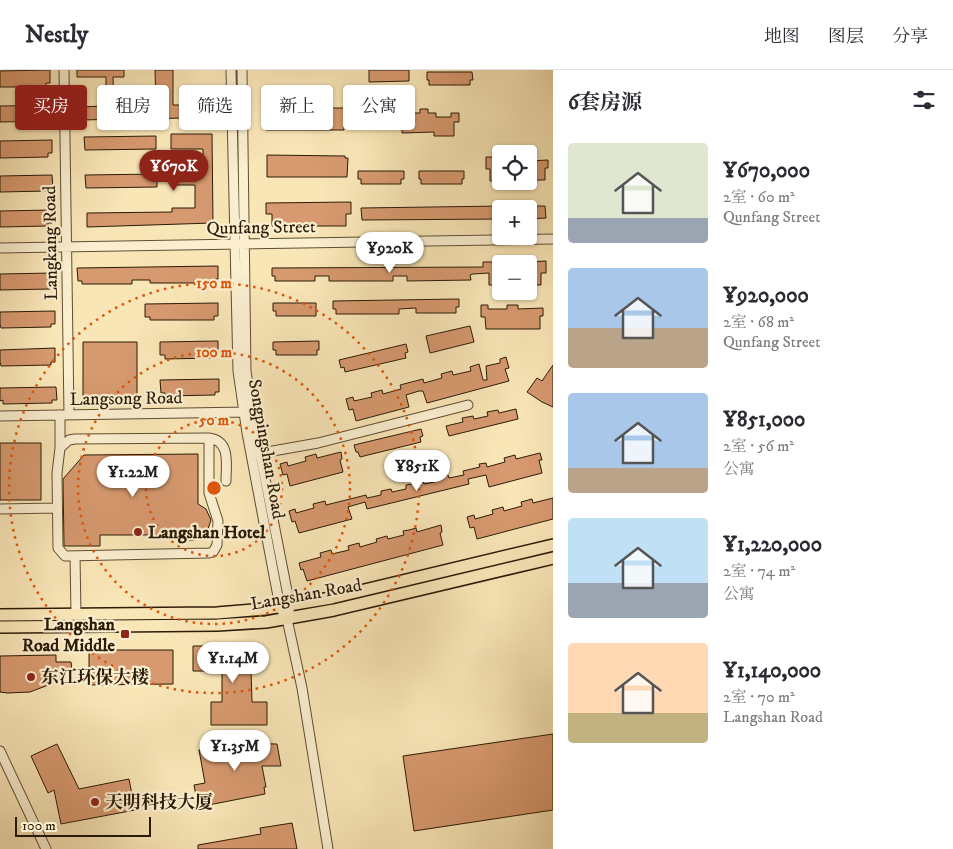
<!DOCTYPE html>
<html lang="zh">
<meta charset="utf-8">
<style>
:root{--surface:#fff;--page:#f7f7f7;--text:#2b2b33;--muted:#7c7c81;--line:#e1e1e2;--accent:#8f2418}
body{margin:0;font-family:"IM FELL DW Pica","Noto Serif SC",serif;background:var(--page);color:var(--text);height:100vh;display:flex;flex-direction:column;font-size:19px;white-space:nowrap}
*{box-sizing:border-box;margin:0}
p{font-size:16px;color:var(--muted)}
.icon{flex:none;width:28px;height:28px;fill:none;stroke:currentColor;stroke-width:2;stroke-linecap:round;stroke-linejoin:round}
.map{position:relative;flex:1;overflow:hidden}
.panel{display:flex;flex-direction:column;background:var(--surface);width:400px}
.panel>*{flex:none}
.guide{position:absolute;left:15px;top:15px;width:462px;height:45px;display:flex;gap:10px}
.fabs{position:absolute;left:492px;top:75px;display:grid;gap:10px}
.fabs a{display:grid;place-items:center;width:45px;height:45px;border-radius:5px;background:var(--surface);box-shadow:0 1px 4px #0004;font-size:25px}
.scale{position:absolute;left:15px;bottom:12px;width:136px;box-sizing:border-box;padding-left:5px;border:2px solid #2b1b07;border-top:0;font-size:14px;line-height:18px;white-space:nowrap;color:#2b1b07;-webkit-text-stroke:4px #fbefd0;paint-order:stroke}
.price{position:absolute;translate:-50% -42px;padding:0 11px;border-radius:18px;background:#fff;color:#222;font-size:16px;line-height:32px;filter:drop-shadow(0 1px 2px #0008)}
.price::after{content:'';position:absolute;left:50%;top:30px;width:15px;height:11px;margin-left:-8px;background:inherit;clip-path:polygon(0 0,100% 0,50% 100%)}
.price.active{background:var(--accent);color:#fff}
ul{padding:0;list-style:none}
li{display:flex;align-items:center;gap:15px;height:125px;padding:0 15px}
li span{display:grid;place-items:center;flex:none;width:140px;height:100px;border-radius:5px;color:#555}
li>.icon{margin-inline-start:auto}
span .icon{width:60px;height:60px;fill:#fffc;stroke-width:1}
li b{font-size:21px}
h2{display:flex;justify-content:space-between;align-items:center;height:60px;padding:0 15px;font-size:21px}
.pill{padding:0 18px;border-radius:5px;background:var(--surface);box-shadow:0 1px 4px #0004;font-size:18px;line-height:45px}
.pill.active{background:var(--accent);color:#fff}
header{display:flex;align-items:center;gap:30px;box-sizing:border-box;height:70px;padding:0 25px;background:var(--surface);border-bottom:1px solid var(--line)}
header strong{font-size:24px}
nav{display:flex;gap:28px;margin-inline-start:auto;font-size:18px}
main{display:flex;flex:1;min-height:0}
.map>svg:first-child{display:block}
.building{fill:#d7996f;stroke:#2b1b07}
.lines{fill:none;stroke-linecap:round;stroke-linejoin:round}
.minor-casing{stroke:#5e4e33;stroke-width:11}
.major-casing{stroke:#2b1b07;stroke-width:14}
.minor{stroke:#fbefd0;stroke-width:9}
.major{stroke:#f9e6b7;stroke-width:11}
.ring{fill:none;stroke:#df560c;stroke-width:2.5;stroke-dasharray:2.5 5}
.poi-dot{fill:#8f2418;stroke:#fbefd0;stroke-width:2}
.labels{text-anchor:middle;stroke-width:4.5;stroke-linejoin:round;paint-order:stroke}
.street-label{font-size:18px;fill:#2b1b07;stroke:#fbefd0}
.poi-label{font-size:18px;font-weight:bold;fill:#2b1b07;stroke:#fbefd0;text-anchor:start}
.centre{fill:#df560c;stroke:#fbefd0;stroke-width:2.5}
.ring-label{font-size:15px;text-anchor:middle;font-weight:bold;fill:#df560c;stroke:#fbefd0;stroke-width:4.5;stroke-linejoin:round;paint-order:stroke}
</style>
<header>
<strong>Nestly</strong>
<nav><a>地图</a><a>图层</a><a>分享</a></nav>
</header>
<main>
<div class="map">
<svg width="553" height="779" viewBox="0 0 553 779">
<rect width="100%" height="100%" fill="#f9e6b7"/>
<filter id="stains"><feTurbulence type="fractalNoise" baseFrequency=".004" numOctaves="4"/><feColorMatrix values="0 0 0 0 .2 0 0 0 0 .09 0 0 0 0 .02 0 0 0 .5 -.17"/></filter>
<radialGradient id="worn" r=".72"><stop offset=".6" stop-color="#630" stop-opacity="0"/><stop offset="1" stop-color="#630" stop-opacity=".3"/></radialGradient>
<path class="building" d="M50,0V13H46V17H0V1Z
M77,0H124V7H113L114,36L156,35L155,0H173V35H184V48L78,50V37L106,36V7H77Z
M369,0H409V11L369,12Z
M427,2H472L473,10H470V15H429V10H427Z
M51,35V48H47V51L0,52V36Z
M365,35H374V39H388V35H396V39H405V43H420V39H428V43H436V47H451V43H459V52H454V66H434V62L402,63V59H371V44L366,45Z
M266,38H344V60H266Z
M171,64H212L213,153L87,157V143L172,142V138H195V115H172V101L203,100V79H171Z
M156,66V79L85,80L84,67Z
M52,70V83H48V87L0,88V71Z
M267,85L345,86V88H348L347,107H267Z
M486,87H493V91H501V109H499V111H490V99H486Z
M548,90V98H545V110H529V91Z
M358,101H404V109H401V114H361V109H358Z
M419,101H464V109H462V114H421V109H419Z
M157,104V117L86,118L85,105Z
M52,105L53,118H49V121L0,122V106Z
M351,132V144H346V156H272V144H266V133Z
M501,136V149L362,150L361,138Z
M529,136H545L546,148L529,149Z
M51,140L52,153H48V156L0,157V141Z
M546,191V203H541V215H529V192Z
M483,192H501V215H489V203L473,204L470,205L471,210L407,211V206H393V211H329V206H315V211H275V206H272V198L483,197Z
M218,196V209H214V213H150V210H132V214H82V211H78L77,198Z
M53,203L54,216H49L50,219L0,220V204Z
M459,229V237H456V243H416V238L399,239V244H336V239H333V231Z
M218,233V246H214V250H150V247H145V234Z
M273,233H316V246H276V241H273Z
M481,235H488V239H507V235H518V239L543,238V246H540V259H486L485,247H481Z
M55,241V254H51V257L1,258L0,254V242Z
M470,256L474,272L430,283L426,266Z
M218,271V284H214V288L165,289V285H160V272Z
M319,271V280H317V285H276V280H273V272Z
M83,272H137V327L122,332L110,333L100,332L83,328Z
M406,274L408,282L405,283L406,288L345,302L344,297L341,298L339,290Z
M55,278V292H51V295L1,296L0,292V280Z
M506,287L509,298L505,299L509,311L427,333L423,321H419L406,325L409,337L356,351L353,339L349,340L346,329L353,327L354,331L372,327L371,323L382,320L383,324L401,319L400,315L423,309L424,313L442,308L441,304L452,301L453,305L471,301L470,297L479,294L483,310H487L486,296L500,293V289Z
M553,295V337L542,332L527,322L537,308L542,311Z
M219,309V322H215V325L165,326V323H161L160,310Z
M56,317L57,330H52V333L3,334V330L0,331V318Z
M516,339L518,349L449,366L446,356L463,352L462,348L473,346L474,349L488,346L487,342L498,340L499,343Z
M421,359L423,366L420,367L421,372L360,387L358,382H356L354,375Z
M0,373H41V430H0Z
M341,382L342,389L340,390L343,402L290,416L287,404L283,405L280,394L287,392L288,396L306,391L305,387L316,384L317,388Z
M540,383L542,390H539L542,403L489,417L486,405L468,409L469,414L367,439L365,432L348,437L352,449L299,463L295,451L292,452L289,441L295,439L296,443L314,438L313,434L325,431L326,435L366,425L367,428L381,425V421L391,419L392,422L406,419V415L412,414L423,411L424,414L439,411L438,407L448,405L449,408L464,405L463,401L480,397L479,394L486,393L487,397L505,392L504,388L515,385L516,389Z
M198,384V434L206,439L211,450L207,462L201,467L194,470L186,471L168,465H100V476H64L63,409L84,385Z
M553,428V449L477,469L474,457L470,458L467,447L474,445L475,449L493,444L492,440L503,437L504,441L522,436L521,432L532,429L533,433Z
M441,455L442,462L440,463L443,475L307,511L303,499L301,500L299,493L321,487L320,483L331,480L332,484L349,480L348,476L359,473L360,477L377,472L376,469L387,466L388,469L404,465L403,461L409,460L416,458L417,462Z
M193,576H257V601H251L252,632H267V655H211V632H222V601H193Z
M89,580H173V614L89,615Z
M56,585V592H71L72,600L51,614L30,622L8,623L0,622V586Z
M553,664V740L414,761L403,686Z
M232,673L277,674L281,696H262L266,717H264L265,724L198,737L194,715L205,713L199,680Z
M57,674L79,719L129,709L135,740L61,754L54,720L48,723L31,686Z
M292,753L297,779H198V775L261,764L260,758Z"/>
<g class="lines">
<g class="minor-casing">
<path id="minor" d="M64,0L69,345
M231,0L238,301L247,363L280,537L287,549L302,618L328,779
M242,0L246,301L252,342L290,536L289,541
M0,178L553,169
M60,345V378
M0,346L247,342
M209,368V423L218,451L217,475L213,482L209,483L65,486L58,478L57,403L60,378L69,370L75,369L209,368C231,371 226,394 226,411
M256,384L318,373L468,335
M0,439L57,438
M75,486L76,544
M0,681L46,779"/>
</g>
<g class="major-casing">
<path id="major" d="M0,545L217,543L265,539L331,528L553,475
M0,557L217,555L266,552L334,540L553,488"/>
</g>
<use href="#minor" class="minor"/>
<use href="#major" class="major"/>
</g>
<g class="ring">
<circle cx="214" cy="418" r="68"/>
<circle cx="214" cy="418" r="136"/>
<circle cx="214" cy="418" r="205"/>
</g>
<g class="poi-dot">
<circle cx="138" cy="462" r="5"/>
<rect x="120" y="559" width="10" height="10" rx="2.5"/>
<circle cx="31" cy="607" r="5"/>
<circle cx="95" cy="732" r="5"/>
</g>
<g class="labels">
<g class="street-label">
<text transform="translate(261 157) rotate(-1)" y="6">Qunfang Street</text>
<text transform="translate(50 173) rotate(-91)" y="6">Langkang Road</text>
<text transform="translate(126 328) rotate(-1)" y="6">Langsong Road</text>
<text transform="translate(267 379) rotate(80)" y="6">Songpingshan Road</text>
<text transform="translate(306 524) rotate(-10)" y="6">Langshan Road</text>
</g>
<g class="poi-label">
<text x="148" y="468">Langshan Hotel</text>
<text x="115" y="560" text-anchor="end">Langshan<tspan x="115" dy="21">Road Middle</tspan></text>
<text x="41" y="613">东江环保大楼</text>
<text x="105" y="738">天明科技大厦</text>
</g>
</g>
<circle cx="214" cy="418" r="8" class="centre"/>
<g class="ring-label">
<text x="214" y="218">150 m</text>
<text x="214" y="287">100 m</text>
<text x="214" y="355">50 m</text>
</g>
<rect width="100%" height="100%" filter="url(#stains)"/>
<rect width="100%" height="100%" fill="url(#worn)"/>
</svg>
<div class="fabs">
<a><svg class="icon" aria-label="locate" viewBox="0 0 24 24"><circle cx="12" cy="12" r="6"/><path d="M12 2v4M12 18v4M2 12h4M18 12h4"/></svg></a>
<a>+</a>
<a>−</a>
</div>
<div class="scale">100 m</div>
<b class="price active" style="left:174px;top:122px">¥670K</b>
<b class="price" style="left:390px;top:204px">¥920K</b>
<b class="price" style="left:417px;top:422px">¥851K</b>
<b class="price" style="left:133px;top:428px">¥1.22M</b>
<b class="price" style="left:233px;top:614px">¥1.14M</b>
<b class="price" style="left:235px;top:702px">¥1.35M</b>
<div class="guide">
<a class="pill active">买房</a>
<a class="pill">租房</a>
<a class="pill">筛选</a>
<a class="pill">新上</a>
<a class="pill">公寓</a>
</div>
</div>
<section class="panel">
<h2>6套房源<svg class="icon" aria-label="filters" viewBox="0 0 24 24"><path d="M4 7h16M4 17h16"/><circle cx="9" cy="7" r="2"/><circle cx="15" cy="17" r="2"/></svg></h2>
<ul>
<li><span style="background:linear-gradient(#dfe7d0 75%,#9aa5b1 0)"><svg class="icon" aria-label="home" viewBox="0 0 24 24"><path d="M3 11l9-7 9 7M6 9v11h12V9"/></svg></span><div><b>¥670,000</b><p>2室 · 60 m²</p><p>Qunfang Street</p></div></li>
<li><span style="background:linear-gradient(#a9c7e8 60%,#b9a48a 0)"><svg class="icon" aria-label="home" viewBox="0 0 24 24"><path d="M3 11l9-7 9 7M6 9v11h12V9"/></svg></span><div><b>¥920,000</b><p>2室 · 68 m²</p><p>Qunfang Street</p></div></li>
<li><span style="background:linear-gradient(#a9c7e8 75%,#b9a48a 0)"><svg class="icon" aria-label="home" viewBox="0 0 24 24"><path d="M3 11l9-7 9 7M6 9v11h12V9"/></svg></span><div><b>¥851,000</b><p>2室 · 56 m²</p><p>公寓</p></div></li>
<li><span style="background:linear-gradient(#bfe0f5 65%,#9aa5b1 0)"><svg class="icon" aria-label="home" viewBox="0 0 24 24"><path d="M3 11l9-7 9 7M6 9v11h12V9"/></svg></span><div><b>¥1,220,000</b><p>2室 · 74 m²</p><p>公寓</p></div></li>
<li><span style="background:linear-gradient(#ffd9b3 70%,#c2b280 0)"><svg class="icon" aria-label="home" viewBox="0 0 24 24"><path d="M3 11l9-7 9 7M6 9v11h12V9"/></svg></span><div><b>¥1,140,000</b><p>2室 · 70 m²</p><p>Langshan Road</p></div></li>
</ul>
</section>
</main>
